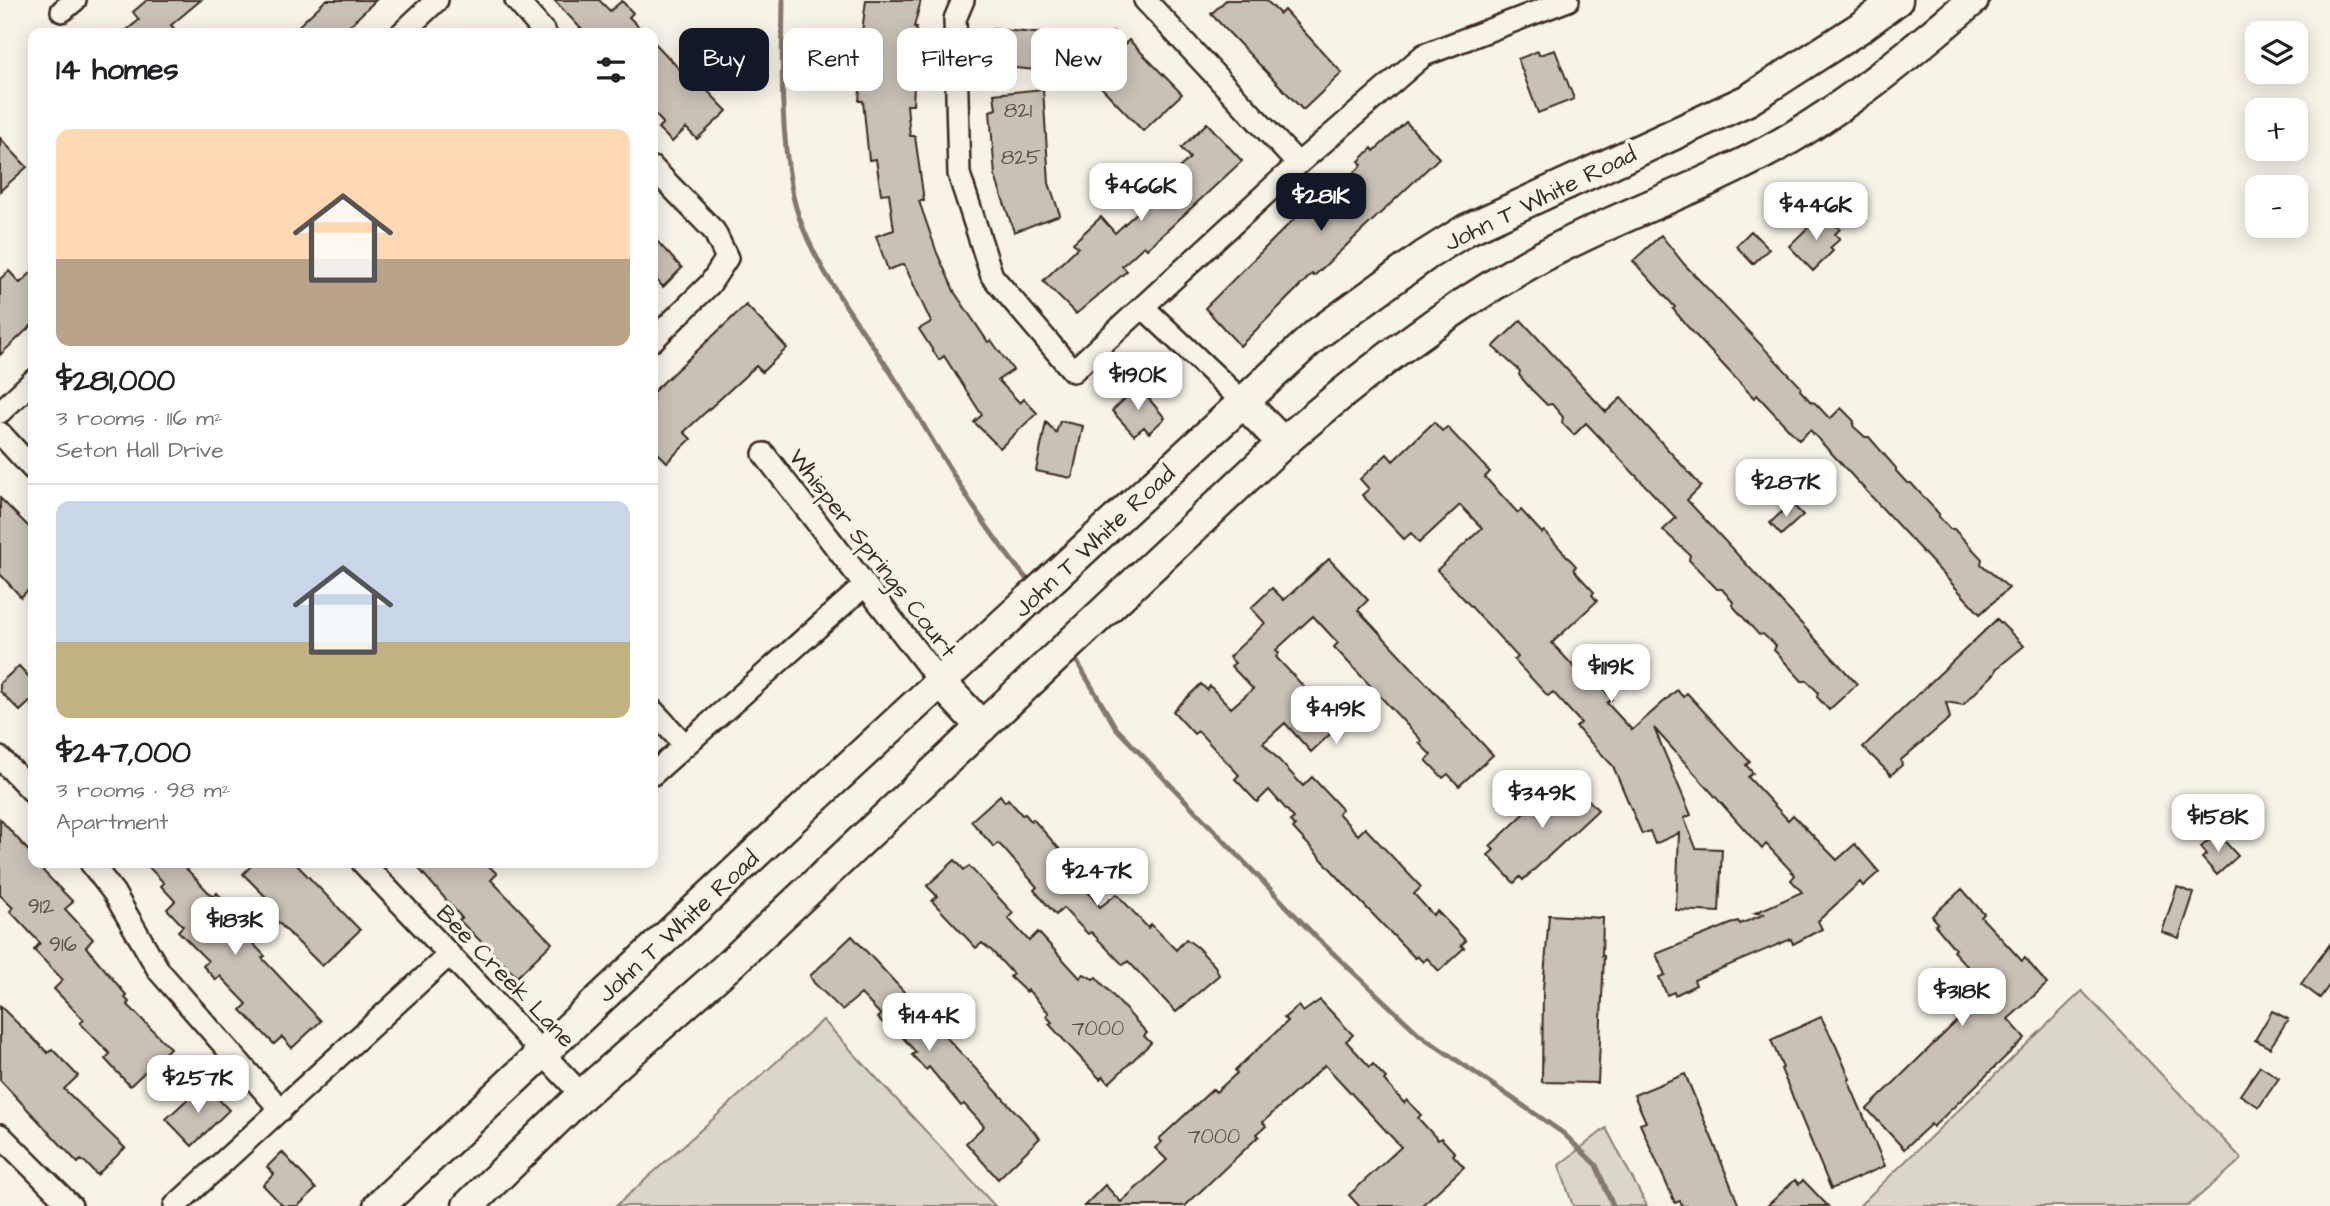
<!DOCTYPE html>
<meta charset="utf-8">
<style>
:root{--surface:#fff;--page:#f6f6f6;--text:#202124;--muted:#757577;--line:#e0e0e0;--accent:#111827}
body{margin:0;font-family:"Architects Daughter",sans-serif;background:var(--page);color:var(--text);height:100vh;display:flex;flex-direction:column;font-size:26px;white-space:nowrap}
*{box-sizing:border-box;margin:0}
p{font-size:23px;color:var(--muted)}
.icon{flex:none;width:38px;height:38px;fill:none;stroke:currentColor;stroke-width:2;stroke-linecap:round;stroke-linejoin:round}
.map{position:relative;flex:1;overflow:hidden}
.panel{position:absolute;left:28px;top:28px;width:630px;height:840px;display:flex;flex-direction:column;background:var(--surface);border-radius:14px;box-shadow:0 4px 18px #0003}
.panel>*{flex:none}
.hud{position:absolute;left:679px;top:28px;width:665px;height:63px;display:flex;gap:14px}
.fabs{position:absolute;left:2245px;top:21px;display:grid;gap:14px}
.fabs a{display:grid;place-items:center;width:63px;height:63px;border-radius:14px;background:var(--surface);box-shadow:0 4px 18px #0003;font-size:35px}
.price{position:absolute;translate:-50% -60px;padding:0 16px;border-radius:14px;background:#fff;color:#222;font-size:23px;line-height:46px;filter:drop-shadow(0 2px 4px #0008)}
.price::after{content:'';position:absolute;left:50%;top:42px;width:21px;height:16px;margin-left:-10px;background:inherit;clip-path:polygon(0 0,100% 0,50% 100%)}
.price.current{background:var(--accent);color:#fff}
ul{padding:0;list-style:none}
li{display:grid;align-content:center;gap:14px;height:371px;padding:0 28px}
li+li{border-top:2px solid var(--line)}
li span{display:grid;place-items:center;height:217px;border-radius:14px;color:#555}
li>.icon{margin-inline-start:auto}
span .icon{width:126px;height:126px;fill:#fffc;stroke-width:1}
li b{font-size:30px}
h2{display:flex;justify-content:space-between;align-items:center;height:84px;padding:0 28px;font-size:30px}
.chip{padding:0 24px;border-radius:14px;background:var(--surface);box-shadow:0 4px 18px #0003;font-size:24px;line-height:63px}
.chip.current{background:var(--accent);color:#fff}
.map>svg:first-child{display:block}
.green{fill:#dbd6cb;stroke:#8b8074;stroke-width:2}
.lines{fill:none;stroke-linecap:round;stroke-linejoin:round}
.stream{stroke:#84786c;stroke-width:5}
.building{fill:#c8c1b6;stroke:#3b2a1e;stroke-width:2}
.street-casing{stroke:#3b2a1e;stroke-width:26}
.secondary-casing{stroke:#3b2a1e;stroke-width:35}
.street{stroke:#f7f3e8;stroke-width:21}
.secondary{stroke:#f7f3e8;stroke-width:30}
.labels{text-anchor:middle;stroke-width:7;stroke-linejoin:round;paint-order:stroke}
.number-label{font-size:21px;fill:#5e5044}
.street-label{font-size:24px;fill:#3b2a1e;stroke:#f7f3e8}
</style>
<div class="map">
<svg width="2330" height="1206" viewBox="0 0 2330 1206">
<rect width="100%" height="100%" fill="#f7f3e8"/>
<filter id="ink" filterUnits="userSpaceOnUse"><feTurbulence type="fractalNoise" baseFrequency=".0143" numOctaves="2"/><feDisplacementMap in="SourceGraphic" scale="14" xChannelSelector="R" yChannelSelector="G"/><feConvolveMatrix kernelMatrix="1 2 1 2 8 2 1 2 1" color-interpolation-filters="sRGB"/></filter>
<g filter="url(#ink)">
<path class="green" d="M2082,991L2242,1159L2188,1206H1859Z
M823,1020L995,1206H616Z
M1606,1128L1647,1206H1573L1559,1165Z"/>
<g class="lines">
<path class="stream" d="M783,0C782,63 780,128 792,191C805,260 865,330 902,390C943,456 979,524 1031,584
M1076,660L1116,728L1316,937L1420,1035L1563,1133L1596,1165L1613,1206"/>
</g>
<path class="building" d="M147,0H201L171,25L178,33H123L139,20L133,12Z
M326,0H376L342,33H291Z
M554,0H599L610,11L622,1L633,13L629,17L645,33H585Z
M866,0H921L914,27H917L907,86H914L913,105H907L910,136H915L924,201H919L937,253L955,293L988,342L991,340L1013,370L998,380L1020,403L1024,399L1037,413L1000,448L974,422L982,415L944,356L939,360L919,329L931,322L904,264L888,270L876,236L894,230L889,193L881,194L876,159L869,160L863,101H859L863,56H859Z
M1226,0H1266L1280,14L1284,10L1342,73L1303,110L1211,14Z
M992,29L1045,34V71L1005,67L1006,49L990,48Z
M1113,31L1125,44L1129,40L1182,94L1143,131L1079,64Z
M653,41L698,89L702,85L727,111L697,139L686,128L672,142L658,128L663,123L653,112Z
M1555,50L1574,99L1538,113L1518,59L1538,51L1539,55Z
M1043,89L1049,183L1060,215L1014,232L995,176L990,111L996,109L994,94Z
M1406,122L1439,158L1314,276L1312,274L1240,346L1205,308L1290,223L1338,181L1342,185L1362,165L1359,161L1372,148L1374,151Z
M1207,123L1242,161L1147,249L1144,246L1122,266L1127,271L1076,314L1043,281L1078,247L1073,243L1101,217L1115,233L1159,192L1156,189L1190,158L1181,148Z
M0,138L27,167L0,191Z
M1823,213L1840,229L1835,234L1840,239L1830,248L1833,251L1813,271L1789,246Z
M1751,231L1769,249L1753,264L1736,246Z
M1661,235L1684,264L1801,387L1800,390L1811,402L1815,403L1830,419L1841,408L1854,421L1853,426L1865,437H1869L1896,468V471L1907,483H1911L1939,514V517L1950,529H1954L1982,559L1981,564L2009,588L1980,614L1810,430L1799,440L1757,395L1754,398L1687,326L1673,309L1675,307L1633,261Z
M653,237L682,268L663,287L653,276Z
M9,271L20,283L33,271V324L0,355V279Z
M746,305L787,348L762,372L756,366L684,432L691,439L667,462L653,448V392Z
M1521,320L1606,412L1621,398L1701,486L1687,500L1857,684L1829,710L1817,697L1818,692L1807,681H1802L1774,650L1776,646L1763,634L1759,635L1732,605L1733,602L1722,589H1717L1689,560L1690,555L1663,530L1676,518L1586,423L1574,435L1562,423L1563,417L1552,404L1547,405L1531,389L1519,375L1520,371L1493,347Z
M1138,386L1165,418L1149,433L1144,427L1134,435L1112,411Z
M1060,421L1083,426L1072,478L1036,471L1046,422L1056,433Z
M1434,422L1442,431L1447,427L1490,472L1485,477L1493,486L1518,513L1521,510L1542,533L1544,531L1576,566L1574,569L1579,576L1594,592L1592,595L1597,601L1552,643L1574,667L1579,663L1601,686L1612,699L1607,703L1632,730L1677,690L1683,697L1687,693L1750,762L1746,765L1753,773L1748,777L1788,820L1793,815L1837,860L1855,844L1879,872L1863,886L1860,882L1818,921L1822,929L1793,944L1791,939L1694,980L1696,985L1675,995L1674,992L1667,995L1659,977L1665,975L1656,954L1738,921L1740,924L1765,914L1755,913L1802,892L1791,880L1795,875L1766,844L1762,849L1654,728L1691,815L1684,818L1696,848L1722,849L1719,912L1676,910L1679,833L1655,844L1650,831L1642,834L1613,766L1576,727L1581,723L1553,692L1548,696L1514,660L1518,657L1437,570L1482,528L1460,505L1419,543L1411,533L1404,539L1362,495L1369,489L1360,479L1387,454L1393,461Z
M0,498L33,531V585L21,597L0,574Z
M1791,503L1803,515L1781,535L1770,523Z
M1329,559L1368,600L1358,610L1493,755L1459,786L1448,774L1443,778L1426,760L1431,755L1419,743L1422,741L1334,647L1338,643L1313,616L1276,650L1279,653L1276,657L1318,702L1321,698L1343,722L1311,752L1285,723L1263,743L1303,786L1312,777L1342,809L1338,813L1358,835L1365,828L1421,887L1414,894L1433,915L1437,911L1466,941L1461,945L1464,948L1439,971L1427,958L1423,962L1417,956L1415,958L1361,902L1293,828L1295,826L1290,821L1294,818L1269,790L1257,802L1235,779L1239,775L1198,731L1194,734L1173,711L1201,684L1207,690L1210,686L1231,708L1253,689L1231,666L1235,663L1229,657L1265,623L1251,608L1272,588L1284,600Z
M1997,619L2024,646L1996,669L1995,673L1963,705L1946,702L1950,718L1901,760L1902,765L1891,775L1863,747Z
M19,666L33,681V699L20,711L0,691V683Z
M1569,779L1598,810L1523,880L1520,877L1514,883L1488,855L1494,850L1490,846L1558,782L1561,786Z
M1000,795L1005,802L1008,799L1022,815L1025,814L1031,821L1033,819L1069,860L1067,862L1081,879L1079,881L1100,907L1117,894L1148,928L1151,924L1176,950L1186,939L1197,947L1215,966L1219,975L1176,1012L1128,961L1123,965L1091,932L1088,934L1063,908L1056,915L1034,890L1037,887L1004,849L998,843L994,847L971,821Z
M0,819L33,856V863H40L45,868L43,871L73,902L65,909L93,939L86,947L127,996L125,998L129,1002L127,1004L170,1048L130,1086L105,1059L110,1054L80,1023L84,1020L54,989L63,980L34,950L40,943L10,911L13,908L0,895Z
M2217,833L2238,856L2217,875L2202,858L2207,854L2201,847Z
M955,860L964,870L969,866L1013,913L1008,918L1029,941L1038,932L1080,978L1084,974L1093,979L1096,977L1147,1033L1144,1036L1151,1043L1109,1083L1103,1076L1100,1079L1049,1024L1052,1022L1046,1016L1049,1013L1028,990L1026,992L1010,977L1013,974L992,951L982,943L976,948L932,901L937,896L927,886Z
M145,863H181L213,897L217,893L241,919L235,925L265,956L262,958L321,1021L292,1048L282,1037L274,1044L241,1010L247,1004L220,976L216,980L203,966L208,961L178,931L183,926L167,909L175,901L161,886L164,883Z
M254,863H295L360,930L322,966L266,910L273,904L243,874Z
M414,863H486L497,874L491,880L552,943L517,977L459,920L462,918Z
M2177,887L2194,893L2179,938L2162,932Z
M1962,889L1984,914L1981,917L1998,935L2022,961L2025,958L2047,984L2008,1019L2025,1038L1933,1127L1931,1124L1904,1149L1867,1109L1958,1020L1961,1023L1992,993L1953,951L1955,949L1935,925L1938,923L1932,916Z
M1549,915L1603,918L1602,956H1604L1598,1083L1542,1082L1543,989Z
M852,936L1040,1138L998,1179L966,1143L984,1126L964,1104L961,1106L929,1067L926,1070L912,1055L916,1052L895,1029L892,1032L878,1018L881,1015L861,994L842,1010L814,983L810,976Z
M2330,944V984L2320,998L2301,984Z
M1320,1000L1353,1035L1346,1041L1370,1067L1373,1064L1380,1072L1386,1078L1384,1080L1404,1103L1407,1100L1421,1115L1418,1118L1438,1140L1441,1138L1455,1153L1453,1155L1464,1167L1440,1189L1421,1206H1359L1349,1195L1401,1147L1325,1065L1263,1122L1266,1126L1257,1134L1259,1136L1185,1206H1084L1105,1185L1121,1202L1167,1160L1155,1148L1162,1142L1159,1139L1213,1089L1216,1092L1237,1073L1235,1070L1288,1021L1284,1018L1298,1006L1303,1012Z
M0,1006L48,1053L52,1049L78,1076L64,1089L125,1148L97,1175L86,1163L81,1160L78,1163L0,1080Z
M2272,1011L2288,1019L2270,1048L2255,1040Z
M1821,1017L1836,1046L1850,1079L1848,1080L1885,1166L1831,1189L1781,1069L1783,1068L1771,1040Z
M2260,1066L2279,1078L2259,1107L2240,1095Z
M1685,1074L1715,1146L1739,1206H1682L1680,1201L1675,1203L1640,1124L1646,1122L1634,1095Z
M204,1084L229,1110L192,1146L166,1119Z
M282,1152L316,1189L298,1206H283L263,1185L274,1174L267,1167Z
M1795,1180L1799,1184L1803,1180L1828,1206H1767Z"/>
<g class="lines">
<g class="street-casing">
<path id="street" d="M516,0L545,33
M963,0L955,19L959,174L992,276L1073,371L1298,164L1424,55L1568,0
M1145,0L1298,164
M62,11L75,0
M402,33L437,0
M653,168L714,231L727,258L710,284L653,340
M1143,307L1244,403
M0,412L33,381
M0,433L33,469
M764,454L941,683
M653,711L685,745
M0,758L33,792
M653,774L865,585
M91,863L114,893L159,971L281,1110
M363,863L582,1095
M0,1135L71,1206
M175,1206L449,955"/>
</g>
<g class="secondary-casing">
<path id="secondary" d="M1244,403L1283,443
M941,683L982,727
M379,1206L806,806L1317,334L1426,255L1466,230L1748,100L1861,27L1897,0
M468,1206L582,1095L727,967L1283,443C1360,377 1439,315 1527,265C1607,219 1696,191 1777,146C1848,106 1911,53 1973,0"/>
</g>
<use href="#street" class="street"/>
<use href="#secondary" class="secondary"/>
</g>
</g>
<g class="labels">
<g class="number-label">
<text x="1018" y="117">821</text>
<text x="1021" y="164">825</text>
<text x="41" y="913">912</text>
<text x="63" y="951">916</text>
<text x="1098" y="1035">7000</text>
<text x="1214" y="1143">7000</text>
</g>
<g class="street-label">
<text transform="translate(1540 198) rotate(-26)" y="8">John T White Road</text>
<text transform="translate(1094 541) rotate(-43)" y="8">John T White Road</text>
<text transform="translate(873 553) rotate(52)" y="8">Whisper Springs Court</text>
<text transform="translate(678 926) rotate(-43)" y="8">John T White Road</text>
<text transform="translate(506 976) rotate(46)" y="8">Bee Creek Lane</text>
</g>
</g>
</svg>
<div class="fabs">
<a><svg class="icon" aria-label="layers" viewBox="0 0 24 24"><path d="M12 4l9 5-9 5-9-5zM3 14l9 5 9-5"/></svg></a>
<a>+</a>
<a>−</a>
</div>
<b class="price" style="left:1141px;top:223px">$466K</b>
<b class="price current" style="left:1321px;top:233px">$281K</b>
<b class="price" style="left:1816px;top:242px">$446K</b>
<b class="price" style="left:1138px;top:412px">$190K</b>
<b class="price" style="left:1786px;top:519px">$287K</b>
<b class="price" style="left:1611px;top:704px">$119K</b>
<b class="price" style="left:1336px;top:746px">$419K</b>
<b class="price" style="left:1542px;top:830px">$349K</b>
<b class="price" style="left:2218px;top:854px">$158K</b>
<b class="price" style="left:1097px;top:908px">$247K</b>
<b class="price" style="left:235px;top:957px">$183K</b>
<b class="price" style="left:1962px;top:1028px">$318K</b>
<b class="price" style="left:929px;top:1053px">$144K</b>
<b class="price" style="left:198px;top:1115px">$257K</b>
<div class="hud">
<a class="chip current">Buy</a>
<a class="chip">Rent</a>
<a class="chip">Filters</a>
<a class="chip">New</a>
</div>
<section class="panel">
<h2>14 homes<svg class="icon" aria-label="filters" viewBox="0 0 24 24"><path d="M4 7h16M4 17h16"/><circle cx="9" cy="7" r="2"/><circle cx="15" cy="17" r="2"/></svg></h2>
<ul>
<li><span style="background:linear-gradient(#ffd9b3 60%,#b9a48a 0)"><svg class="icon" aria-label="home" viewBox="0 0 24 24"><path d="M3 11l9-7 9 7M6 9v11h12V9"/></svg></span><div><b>$281,000</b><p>3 rooms · 116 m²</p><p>Seton Hall Drive</p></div></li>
<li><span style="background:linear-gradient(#c9d6e8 65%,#c2b280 0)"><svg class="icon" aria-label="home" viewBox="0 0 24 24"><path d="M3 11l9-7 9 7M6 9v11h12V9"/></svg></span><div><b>$247,000</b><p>3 rooms · 98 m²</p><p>Apartment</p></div></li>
</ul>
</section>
</div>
